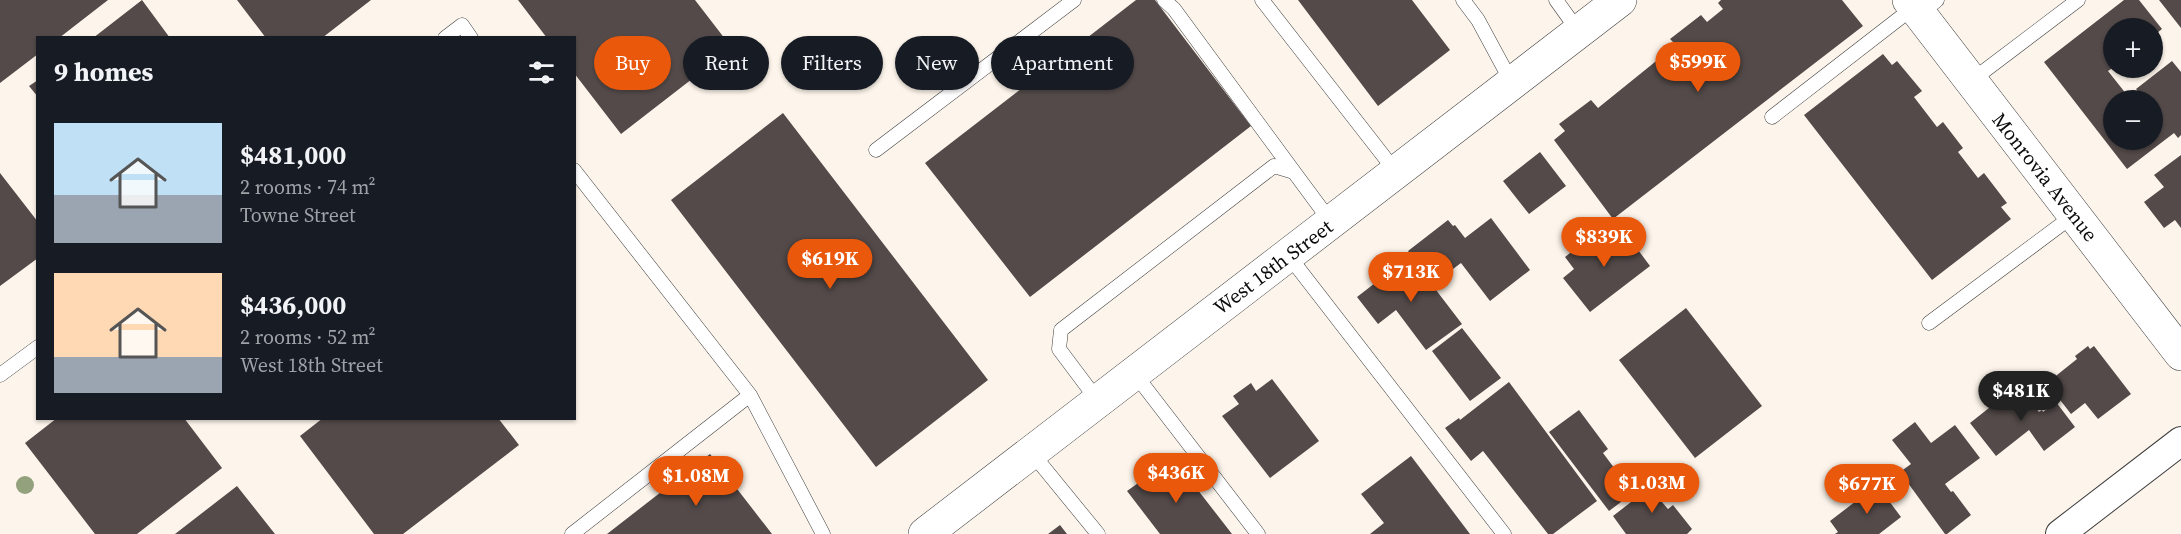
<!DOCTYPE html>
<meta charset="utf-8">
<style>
:root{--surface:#171b24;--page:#242831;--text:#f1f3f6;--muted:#9ea1a6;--accent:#ea580c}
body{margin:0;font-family:"Source Serif 4",serif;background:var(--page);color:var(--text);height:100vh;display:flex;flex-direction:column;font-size:22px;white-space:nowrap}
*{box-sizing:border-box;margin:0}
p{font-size:20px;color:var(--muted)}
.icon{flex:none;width:33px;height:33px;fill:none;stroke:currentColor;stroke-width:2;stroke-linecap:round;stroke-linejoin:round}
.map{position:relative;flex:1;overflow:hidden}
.side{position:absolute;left:36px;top:36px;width:540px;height:384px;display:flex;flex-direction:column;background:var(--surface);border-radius:0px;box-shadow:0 2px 4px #0004}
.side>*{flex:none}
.banner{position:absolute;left:594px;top:36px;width:570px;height:54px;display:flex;gap:12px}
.fabs{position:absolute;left:2103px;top:18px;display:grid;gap:12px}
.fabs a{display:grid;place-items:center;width:60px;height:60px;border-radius:50%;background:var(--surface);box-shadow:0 2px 4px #0004;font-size:30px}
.price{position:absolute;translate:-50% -51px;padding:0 14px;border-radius:21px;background:var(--accent);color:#fff;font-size:20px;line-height:39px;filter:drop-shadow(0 2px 3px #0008)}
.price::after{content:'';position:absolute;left:50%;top:36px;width:18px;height:14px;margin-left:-9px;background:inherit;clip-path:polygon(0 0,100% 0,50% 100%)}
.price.active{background:#222;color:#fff}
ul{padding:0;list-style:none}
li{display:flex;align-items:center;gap:18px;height:150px;padding:0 18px}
li span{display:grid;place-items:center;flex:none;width:168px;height:120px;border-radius:0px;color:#555}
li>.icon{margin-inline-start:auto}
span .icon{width:72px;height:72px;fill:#fffc;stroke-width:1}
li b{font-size:26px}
h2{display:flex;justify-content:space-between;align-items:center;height:72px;padding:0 18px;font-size:26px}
.tag{padding:0 21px;border-radius:27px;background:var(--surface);box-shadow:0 2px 4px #0004;font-size:21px;line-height:54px}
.tag.active{background:var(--accent);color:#fff}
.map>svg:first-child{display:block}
.building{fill:#534a49}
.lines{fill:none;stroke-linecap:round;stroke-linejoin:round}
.service-casing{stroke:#3e3e3e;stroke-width:15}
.minor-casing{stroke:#3e3e3e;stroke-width:30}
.tertiary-casing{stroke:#3e3e3e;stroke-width:34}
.service{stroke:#fff;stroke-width:14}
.minor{stroke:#fff;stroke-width:28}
.tertiary{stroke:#fff;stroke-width:33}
.tree{fill:#93a17c}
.labels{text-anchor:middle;stroke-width:6;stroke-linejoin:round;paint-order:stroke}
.street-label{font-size:20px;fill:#0b0b0b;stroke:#fff}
</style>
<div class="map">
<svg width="2181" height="534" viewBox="0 0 2181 534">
<rect width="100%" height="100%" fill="#fdf5eb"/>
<path class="building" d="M0,0H108L59,38H38V54L0,83Z
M142,0L170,38H93Z
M237,0H371L322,38H266Z
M518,0H695L732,48L621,134L574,73V38H547Z
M1136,0H1155L1251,126L1030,297L925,163Z
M1298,0H1412L1450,50L1378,106Z
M1721,0H1842L1863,26L1613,219L1554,140L1565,131L1559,124L1591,100L1598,108L1676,45L1670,39L1701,15L1707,22L1723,9L1718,3Z
M2124,0H2139L2162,29L2152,37V28H2114V67L2108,71L2131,100H2114V140H2152V100H2146L2136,89L2172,61L2181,72V135L2178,138L2174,133L2127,169L2044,62Z
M2159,0H2181V28Z
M1883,54L1892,65L1897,61L1922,91L1914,97L1937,127L1943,122L1963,148L1958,152L1978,178L1984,173L2007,203L2001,207L2011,219L1932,280L1804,115Z
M38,80V97L29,86Z
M783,113L988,380L876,467L671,200Z
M1540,152L1566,186L1529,214L1503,181Z
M2181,155V228L2175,220L2164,228L2144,202L2164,187L2154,175Z
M0,173L38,222V258L0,286Z
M1491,218L1530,270L1490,301L1461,263L1433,284L1408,251L1448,220L1453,226L1455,225L1465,238Z
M1624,231L1650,266L1590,312L1563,278L1574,269L1565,257L1575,249L1577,251L1602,232L1610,242Z
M1410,256L1462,324L1426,350L1396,310L1378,324L1357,297Z
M1686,308L1762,406L1695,458L1619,360Z
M1462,328L1501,378L1470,401L1432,351Z
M2088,346L2090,349L2094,346L2131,394L2098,419L2085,403L2071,414L2047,383L2077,359L2075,356Z
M1272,379L1319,441L1270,478L1222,416L1239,404L1233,396L1251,383L1256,391Z
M1509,382L1597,501L1553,534H1548L1483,451L1471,461L1445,428L1459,418L1460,420Z
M2018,385L2039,412L2042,410L2043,412L2056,402L2075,427L2044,451L2029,430L1996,456L1970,423Z
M1579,410L1608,449L1603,453L1633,493L1609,511L1549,432Z
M57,418H184L222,468L137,534H95L25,443Z
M323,418H498L519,445L403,534H374L300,436Z
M1915,422L1931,443L1955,425L1980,458L1945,484L1951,492L1953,491L1971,515L1947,534H1945L1900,472L1911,464L1892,440Z
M710,454L772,534H607Z
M1411,456L1470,534H1370L1384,523L1361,494Z
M1173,458L1232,534H1160L1127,491Z
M1662,478L1666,483L1664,485L1671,493L1661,501L1668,509L1673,505L1692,529L1687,534H1626L1613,516Z
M1877,485L1901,517L1879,534H1835L1838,532L1830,521Z
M237,486L275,534H175Z
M1060,525L1067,534H1048Z"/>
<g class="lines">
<g class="service-casing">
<path id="service" d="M1164,0L1174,9L1294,172
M1262,0L1396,172
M1463,0L1478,20L1512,83
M1556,0L1579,32
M1920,14L1937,0
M445,38L462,25L471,38
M1971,81L2078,0
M1772,117L1914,7
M876,150L1074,0
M574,170L750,395L823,534
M1288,255L1504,534
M1929,323L2074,215
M1134,373L1258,534
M0,375L38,347
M1098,401L1059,349L1061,330L1274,166L1294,172L1331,222
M1031,452L1098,534
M572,534L750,395"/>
</g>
<g class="minor-casing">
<path id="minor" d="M2060,534L2181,441"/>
</g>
<g class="tertiary-casing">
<path id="tertiary" d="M1909,0L2181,354
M925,534L1620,0"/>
</g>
<use href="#service" class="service"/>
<use href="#minor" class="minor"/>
<use href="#tertiary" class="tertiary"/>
</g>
<circle class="tree" cx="25" cy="485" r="9"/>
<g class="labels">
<g class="street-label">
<text transform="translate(2045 177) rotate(52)" y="7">Monrovia Avenue</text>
<text transform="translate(1273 267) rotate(-37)" y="7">West 18th Street</text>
</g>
</g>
</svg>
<div class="fabs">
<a>+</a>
<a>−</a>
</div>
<b class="price" style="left:1698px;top:93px">$599K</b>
<b class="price" style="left:1604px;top:268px">$839K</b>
<b class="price" style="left:830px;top:290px">$619K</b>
<b class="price" style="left:1411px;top:303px">$713K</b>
<b class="price active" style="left:2021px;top:422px">$481K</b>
<b class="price" style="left:1176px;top:504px">$436K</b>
<b class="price" style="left:696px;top:507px">$1.08M</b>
<b class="price" style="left:1652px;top:514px">$1.03M</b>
<b class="price" style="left:1867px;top:515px">$677K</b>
<div class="banner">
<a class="tag active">Buy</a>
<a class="tag">Rent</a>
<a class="tag">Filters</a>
<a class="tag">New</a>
<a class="tag">Apartment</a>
</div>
<section class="side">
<h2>9 homes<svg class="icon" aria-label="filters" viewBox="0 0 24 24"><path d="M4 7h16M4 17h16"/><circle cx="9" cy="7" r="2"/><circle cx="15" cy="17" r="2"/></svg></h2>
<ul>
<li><span style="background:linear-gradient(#bfe0f5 60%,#9aa5b1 0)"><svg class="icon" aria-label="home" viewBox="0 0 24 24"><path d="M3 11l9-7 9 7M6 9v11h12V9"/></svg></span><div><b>$481,000</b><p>2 rooms · 74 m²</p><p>Towne Street</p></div></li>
<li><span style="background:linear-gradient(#ffd9b3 70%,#9aa5b1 0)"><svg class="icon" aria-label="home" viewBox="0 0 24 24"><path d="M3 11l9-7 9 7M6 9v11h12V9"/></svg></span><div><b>$436,000</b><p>2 rooms · 52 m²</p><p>West 18th Street</p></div></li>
</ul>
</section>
</div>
